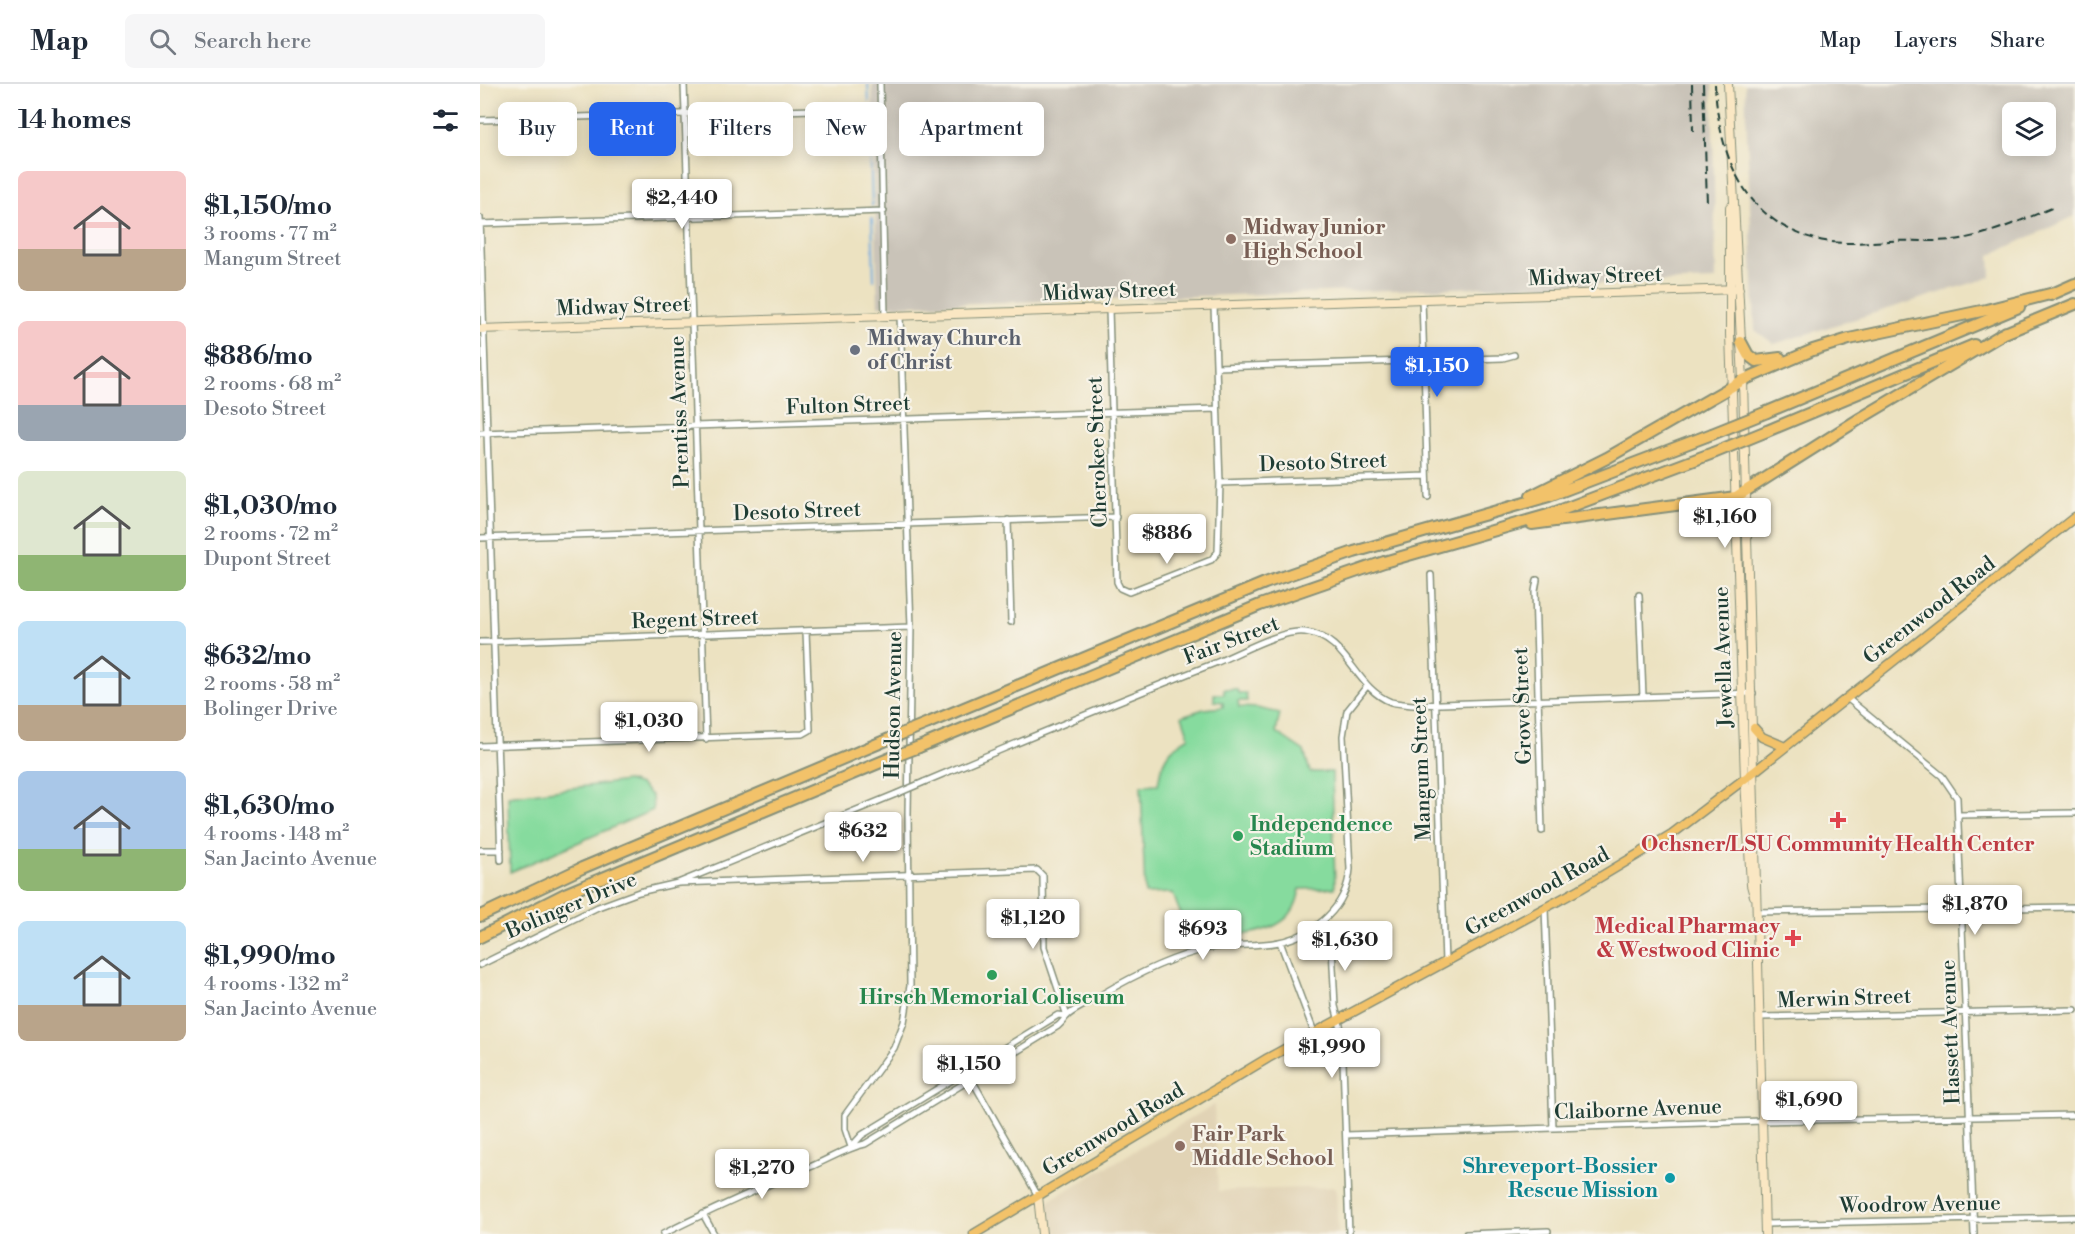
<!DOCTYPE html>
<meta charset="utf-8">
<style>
:root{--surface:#fff;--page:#f6f6f7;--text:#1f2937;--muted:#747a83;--line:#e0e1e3;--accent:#2563eb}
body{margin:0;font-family:"Libre Bodoni",serif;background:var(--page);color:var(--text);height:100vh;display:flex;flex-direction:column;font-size:22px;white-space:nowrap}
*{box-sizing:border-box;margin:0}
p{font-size:20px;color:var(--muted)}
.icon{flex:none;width:33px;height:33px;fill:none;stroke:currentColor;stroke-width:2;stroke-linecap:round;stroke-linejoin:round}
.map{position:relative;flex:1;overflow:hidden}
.drawer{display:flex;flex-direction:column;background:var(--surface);width:480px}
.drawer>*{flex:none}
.hud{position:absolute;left:18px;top:18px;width:570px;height:54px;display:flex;gap:12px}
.controls{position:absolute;left:1522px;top:18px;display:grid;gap:12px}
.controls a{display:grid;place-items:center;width:54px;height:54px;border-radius:9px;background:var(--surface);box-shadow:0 3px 15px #0003;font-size:30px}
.price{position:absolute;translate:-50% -51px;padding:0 14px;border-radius:6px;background:#fff;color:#222;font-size:20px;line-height:39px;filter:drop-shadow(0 2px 3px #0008)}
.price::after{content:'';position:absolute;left:50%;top:36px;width:18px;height:14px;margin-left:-9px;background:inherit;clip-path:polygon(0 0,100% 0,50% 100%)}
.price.on{background:var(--accent);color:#fff}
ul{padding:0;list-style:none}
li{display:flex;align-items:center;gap:18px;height:150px;padding:0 18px}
li span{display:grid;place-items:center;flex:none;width:168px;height:120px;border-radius:9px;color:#555}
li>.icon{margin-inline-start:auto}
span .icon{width:72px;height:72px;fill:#fffc;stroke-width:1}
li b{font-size:26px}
h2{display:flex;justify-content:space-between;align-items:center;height:72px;padding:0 18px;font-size:26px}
.tag{padding:0 21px;border-radius:9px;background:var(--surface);box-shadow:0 3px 15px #0003;font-size:21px;line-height:54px}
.tag.on{background:var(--accent);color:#fff}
header{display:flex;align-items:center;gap:36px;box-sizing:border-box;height:84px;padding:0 30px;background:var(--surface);border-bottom:2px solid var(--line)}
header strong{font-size:28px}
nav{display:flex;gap:33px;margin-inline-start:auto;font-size:21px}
.search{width:420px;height:54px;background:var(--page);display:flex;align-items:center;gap:15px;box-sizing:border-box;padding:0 21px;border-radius:9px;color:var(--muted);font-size:22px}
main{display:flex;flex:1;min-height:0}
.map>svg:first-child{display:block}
.built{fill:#e1d3b5}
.industrial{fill:#c9c3b8;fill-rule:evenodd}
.green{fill:#86db9e;stroke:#528c69;stroke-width:1.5}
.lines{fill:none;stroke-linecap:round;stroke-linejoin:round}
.stream{stroke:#6ba9de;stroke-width:2}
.street-casing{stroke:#86907a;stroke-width:8}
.secondary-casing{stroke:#86907a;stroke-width:10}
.primary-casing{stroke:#86907a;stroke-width:11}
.highway-casing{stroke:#86907a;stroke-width:14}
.street{stroke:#fff;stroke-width:5}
.secondary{stroke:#fae7c3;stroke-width:8}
.primary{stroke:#f2c26a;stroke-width:8}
.highway{stroke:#f2c26a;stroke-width:10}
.rail{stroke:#1f3d34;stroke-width:2;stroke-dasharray:9 4.5;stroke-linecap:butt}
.street-bridge-casing{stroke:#86907a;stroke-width:8;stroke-linecap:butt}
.highway-bridge-casing{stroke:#86907a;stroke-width:14;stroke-linecap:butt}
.street-bridge{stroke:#fff;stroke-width:5}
.highway-bridge{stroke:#f2c26a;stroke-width:10}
.education-dot{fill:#8d6e63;stroke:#f7f3e8;stroke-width:2}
.worship-dot{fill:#6b7280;stroke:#f7f3e8;stroke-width:2}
.health-dot{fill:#e0444e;stroke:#f7f3e8;stroke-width:2}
.leisure-dot{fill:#2e9e5b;stroke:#f7f3e8;stroke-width:2}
.culture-dot{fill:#0f9aa8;stroke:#f7f3e8;stroke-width:2}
.labels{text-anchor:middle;stroke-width:4.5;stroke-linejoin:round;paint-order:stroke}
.education-label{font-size:21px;font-weight:bold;fill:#785e54;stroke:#f7f3e8;text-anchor:start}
.street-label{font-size:21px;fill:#1f3d34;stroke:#f7f3e8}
.worship-label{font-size:21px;font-weight:bold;fill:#5b616d;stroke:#f7f3e8;text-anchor:start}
.leisure-label{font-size:21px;font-weight:bold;fill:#27864d;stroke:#f7f3e8;text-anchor:start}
.health-label{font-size:21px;font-weight:bold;fill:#be3a42;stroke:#f7f3e8}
.culture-label{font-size:21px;font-weight:bold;fill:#0d838f;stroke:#f7f3e8;text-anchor:end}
</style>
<header>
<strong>Map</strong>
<div class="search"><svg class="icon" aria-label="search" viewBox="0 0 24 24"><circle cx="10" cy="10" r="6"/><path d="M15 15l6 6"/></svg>Search here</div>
<nav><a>Map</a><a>Layers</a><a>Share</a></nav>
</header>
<main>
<section class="drawer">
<h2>14 homes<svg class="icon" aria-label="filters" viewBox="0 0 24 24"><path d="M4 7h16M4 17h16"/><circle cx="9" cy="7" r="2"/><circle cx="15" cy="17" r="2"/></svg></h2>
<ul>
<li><span style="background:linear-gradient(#f6c9c9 65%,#b9a48a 0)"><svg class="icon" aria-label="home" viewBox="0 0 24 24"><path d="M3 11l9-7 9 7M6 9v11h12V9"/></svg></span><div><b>$1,150/mo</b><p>3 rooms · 77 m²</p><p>Mangum Street</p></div></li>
<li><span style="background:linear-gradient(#f6c9c9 70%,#9aa5b1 0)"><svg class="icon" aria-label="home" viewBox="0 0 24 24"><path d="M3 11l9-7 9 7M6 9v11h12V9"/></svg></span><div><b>$886/mo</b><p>2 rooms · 68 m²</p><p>Desoto Street</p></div></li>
<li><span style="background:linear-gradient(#dfe7d0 70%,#8fb573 0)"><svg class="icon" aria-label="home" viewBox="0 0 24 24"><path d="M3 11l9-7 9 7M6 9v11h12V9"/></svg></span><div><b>$1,030/mo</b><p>2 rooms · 72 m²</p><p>Dupont Street</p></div></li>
<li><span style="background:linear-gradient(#bfe0f5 70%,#b9a48a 0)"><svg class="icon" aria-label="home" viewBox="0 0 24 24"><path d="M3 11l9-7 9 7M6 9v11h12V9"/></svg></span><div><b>$632/mo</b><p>2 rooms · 58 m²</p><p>Bolinger Drive</p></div></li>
<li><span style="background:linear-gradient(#a9c7e8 65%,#8fb573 0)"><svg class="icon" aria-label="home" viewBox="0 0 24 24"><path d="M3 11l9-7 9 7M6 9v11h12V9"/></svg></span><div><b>$1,630/mo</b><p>4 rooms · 148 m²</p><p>San Jacinto Avenue</p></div></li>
<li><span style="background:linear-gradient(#bfe0f5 70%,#b9a48a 0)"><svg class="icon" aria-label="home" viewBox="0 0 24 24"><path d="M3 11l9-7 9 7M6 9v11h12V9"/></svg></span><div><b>$1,990/mo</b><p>4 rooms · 132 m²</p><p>San Jacinto Avenue</p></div></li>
</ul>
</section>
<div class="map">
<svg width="1595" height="1150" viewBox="0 0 1595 1150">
<rect width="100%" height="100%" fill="#f7f3e8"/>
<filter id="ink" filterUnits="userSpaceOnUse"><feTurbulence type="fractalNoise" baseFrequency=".0167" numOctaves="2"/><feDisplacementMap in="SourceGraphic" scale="12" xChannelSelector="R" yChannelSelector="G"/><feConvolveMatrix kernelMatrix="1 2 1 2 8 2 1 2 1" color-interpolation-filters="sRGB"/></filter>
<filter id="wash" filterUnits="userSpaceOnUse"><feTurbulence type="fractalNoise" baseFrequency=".008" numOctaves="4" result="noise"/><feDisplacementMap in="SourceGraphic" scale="24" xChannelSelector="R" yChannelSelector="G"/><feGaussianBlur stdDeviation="1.35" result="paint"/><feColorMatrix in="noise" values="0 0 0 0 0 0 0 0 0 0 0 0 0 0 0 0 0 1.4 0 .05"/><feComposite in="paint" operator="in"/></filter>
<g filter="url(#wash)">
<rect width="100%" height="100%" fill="#ece2c1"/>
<path class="built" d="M734,1021L738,1107L856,1103L858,1150H569L568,1117Z"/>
<path class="industrial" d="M392,0H1232L1236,196L398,222Z
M1265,0H1595V132L1510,171L1511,193L1294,260L1275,246ZM1566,28V62H1533V28Z"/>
<path class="green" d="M744,605H757L758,609H766L767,617H758L759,623L777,624L800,629L796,648L824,667L830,688H852L855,804L820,805C818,814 816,823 810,830C792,853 734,858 711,841C700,833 697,821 693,809L665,810L661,701L678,700C682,675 687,666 709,653L702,632L724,625L743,623V618L734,617V610H744Z
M147,697L160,701L172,712L173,726L30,788L28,712Z"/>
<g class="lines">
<path class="stream" d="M388,0L389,18
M389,30L392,122
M392,134L394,196"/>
</g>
</g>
<g filter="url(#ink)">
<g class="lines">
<g class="street-casing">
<path id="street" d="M204,0L226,655
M400,0L405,232
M0,36L401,24
M0,134L21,776
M0,140L404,127
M942,215L948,413
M629,225L637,498L640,504L649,508L731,476L738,468L740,399L734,222
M736,283L1023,274L1034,271
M0,349L737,325
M740,399L947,392
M528,436L531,538
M0,454L636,433
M951,491L965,878
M1057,496L1055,507L1062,747
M1159,511L1163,613
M0,558L431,543
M1367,614L1462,692L1477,714L1494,1150
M0,662L323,650L330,646L326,547
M444,698C541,657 638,617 735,579C758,570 802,545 825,548C868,553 874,604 911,618C918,620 926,620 933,621L1273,609
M1479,731L1595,729
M0,766H21
M198,799L557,786L563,792L564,863L587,932
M1065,824L1073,1044
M1276,828L1595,823
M851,843L855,922L862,949L869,1150
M800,858L834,948
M0,881L118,823L159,808L198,799L416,710
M1279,933L1595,926
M492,996L558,1112
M866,1051L1282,1037L1595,1031
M372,1062L382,1051L578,931L587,932
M371,1063L365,1045V1031L414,964L424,938L430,902L428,730L431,543L420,232
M223,1130L234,1150
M1285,1140L1595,1133
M183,1150C231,1126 280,1104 330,1083C349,1075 366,1064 385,1060L578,942C582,939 584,935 587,932C592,927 601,923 606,920C641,898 679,878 718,867C745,858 772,864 799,858C836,850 867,823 870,785L863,652L867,627L887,602
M986,1150L1068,1147"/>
</g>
<g class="secondary-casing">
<path id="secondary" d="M1248,0L1263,296L1285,1150
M1250,123V250L1265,695L1271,801L1274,812
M0,245L1259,205
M558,1112L562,1150"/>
</g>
<g class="primary-casing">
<path id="primary" d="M1274,644L1282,653L1305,663
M494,1150L788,974L1100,805L1192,750L1275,687L1595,433"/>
</g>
<g class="highway-casing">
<path id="highway" d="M1570,211L1595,200
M1520,251L1595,220
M1261,258L1268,271L1276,277L1300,274
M1287,328L1539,223
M1287,347L1494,261
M1051,412L1127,374L1263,296L1333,266L1369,255L1506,226L1574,209
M1052,440L1256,413L1381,334L1526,248
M448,639L785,499L874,468L1069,412L1232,350
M439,663L780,521L904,478L1068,431L1233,369
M0,832L102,784L421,650
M0,853L87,809L413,673"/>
</g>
<use href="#street" class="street"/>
<use href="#secondary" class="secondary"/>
<use href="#primary" class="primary"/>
<use href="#highway" class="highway"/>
<path class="rail" d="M1212,0L1213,47
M1223,0L1227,119
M1235,0C1238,72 1266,143 1345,157C1366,161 1388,158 1409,157C1434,156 1462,159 1486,154C1516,148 1544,135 1572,124"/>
<g class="street-bridge-casing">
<path id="street-bridge" d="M416,710L444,698"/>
</g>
<g class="highway-bridge-casing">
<path id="highway-bridge" d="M1232,350L1287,328
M1233,369L1287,347
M421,650L448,639
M413,673L439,663"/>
</g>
<use href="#street-bridge" class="street-bridge"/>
<use href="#highway-bridge" class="highway-bridge"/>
</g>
</g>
<g class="education-dot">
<circle cx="751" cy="155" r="6"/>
<circle cx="700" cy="1062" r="6"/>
</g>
<circle class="worship-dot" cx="375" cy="266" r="6"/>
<g class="health-dot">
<path d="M1355 727h6v6h6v6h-6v6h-6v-6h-6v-6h6z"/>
<path d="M1310 845h6v6h6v6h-6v6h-6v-6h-6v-6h6z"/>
</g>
<g class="leisure-dot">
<circle cx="758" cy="752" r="6"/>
<circle cx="512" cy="891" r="6"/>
</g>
<circle class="culture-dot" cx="1190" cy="1094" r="6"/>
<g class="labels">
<g class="education-label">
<text x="763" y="150">Midway Junior<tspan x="763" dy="24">High School</tspan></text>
<text x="712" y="1057">Fair Park<tspan x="712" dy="24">Middle School</tspan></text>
</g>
<g class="street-label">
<text transform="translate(1115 192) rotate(-2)" y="7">Midway Street</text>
<text transform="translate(629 207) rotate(-2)" y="7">Midway Street</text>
<text transform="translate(143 222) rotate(-2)" y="7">Midway Street</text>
<text transform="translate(368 321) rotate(-2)" y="7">Fulton Street</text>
<text transform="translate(199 328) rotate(-92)" y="7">Prentiss Avenue</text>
<text transform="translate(617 368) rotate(-92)" y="7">Cherokee Street</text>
<text transform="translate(843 378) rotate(-2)" y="7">Desoto Street</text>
<text transform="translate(317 427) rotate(-2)" y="7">Desoto Street</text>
<text transform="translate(1449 526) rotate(-38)" y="7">Greenwood Road</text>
<text transform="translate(215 535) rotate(-2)" y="7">Regent Street</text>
<text transform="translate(751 556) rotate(-21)" y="7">Fair Street</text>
<text transform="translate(1243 573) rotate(-92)" y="7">Jewella Avenue</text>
<text transform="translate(413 621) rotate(-89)" y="7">Hudson Avenue</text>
<text transform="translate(1042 622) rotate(-92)" y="7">Grove Street</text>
<text transform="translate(941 685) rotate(-92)" y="7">Mangum Street</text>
<text transform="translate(1057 807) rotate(-29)" y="7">Greenwood Road</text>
<text transform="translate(91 821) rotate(-23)" y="7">Bolinger Drive</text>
<text transform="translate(1364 914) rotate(-2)" y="7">Merwin Street</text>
<text transform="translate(1470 948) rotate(-92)" y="7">Hassett Avenue</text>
<text transform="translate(1158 1025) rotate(-2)" y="7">Claiborne Avenue</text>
<text transform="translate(633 1045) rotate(-31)" y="7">Greenwood Road</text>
<text transform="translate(1440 1120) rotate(-1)" y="7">Woodrow Avenue</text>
</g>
<g class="worship-label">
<text x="387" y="261">Midway Church<tspan x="387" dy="24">of Christ</tspan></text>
</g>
<g class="leisure-label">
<text x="770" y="747">Independence<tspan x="770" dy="24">Stadium</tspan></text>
<text x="512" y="920" text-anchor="middle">Hirsch Memorial Coliseum</text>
</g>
<g class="health-label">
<text x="1358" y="767">Ochsner/LSU Community Health Center</text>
<text x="1300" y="849" text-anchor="end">Medical Pharmacy<tspan x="1300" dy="24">&amp; Westwood Clinic</tspan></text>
</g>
<g class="culture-label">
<text x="1178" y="1089">Shreveport-Bossier<tspan x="1178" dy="24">Rescue Mission</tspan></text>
</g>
</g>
</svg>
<div class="controls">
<a><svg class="icon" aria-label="layers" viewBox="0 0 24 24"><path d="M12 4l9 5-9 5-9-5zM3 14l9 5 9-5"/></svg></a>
</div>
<b class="price" style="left:202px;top:146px">$2,440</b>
<b class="price on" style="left:957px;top:314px">$1,150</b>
<b class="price" style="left:1245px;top:465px">$1,160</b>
<b class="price" style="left:687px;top:481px">$886</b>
<b class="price" style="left:169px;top:669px">$1,030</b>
<b class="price" style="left:383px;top:779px">$632</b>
<b class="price" style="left:1495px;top:852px">$1,870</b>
<b class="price" style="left:553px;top:866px">$1,120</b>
<b class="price" style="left:723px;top:877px">$693</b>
<b class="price" style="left:865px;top:888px">$1,630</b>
<b class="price" style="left:852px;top:995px">$1,990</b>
<b class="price" style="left:489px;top:1012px">$1,150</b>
<b class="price" style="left:1329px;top:1048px">$1,690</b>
<b class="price" style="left:282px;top:1116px">$1,270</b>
<div class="hud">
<a class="tag">Buy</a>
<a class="tag on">Rent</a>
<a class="tag">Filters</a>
<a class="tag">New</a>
<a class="tag">Apartment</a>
</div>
</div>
</main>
